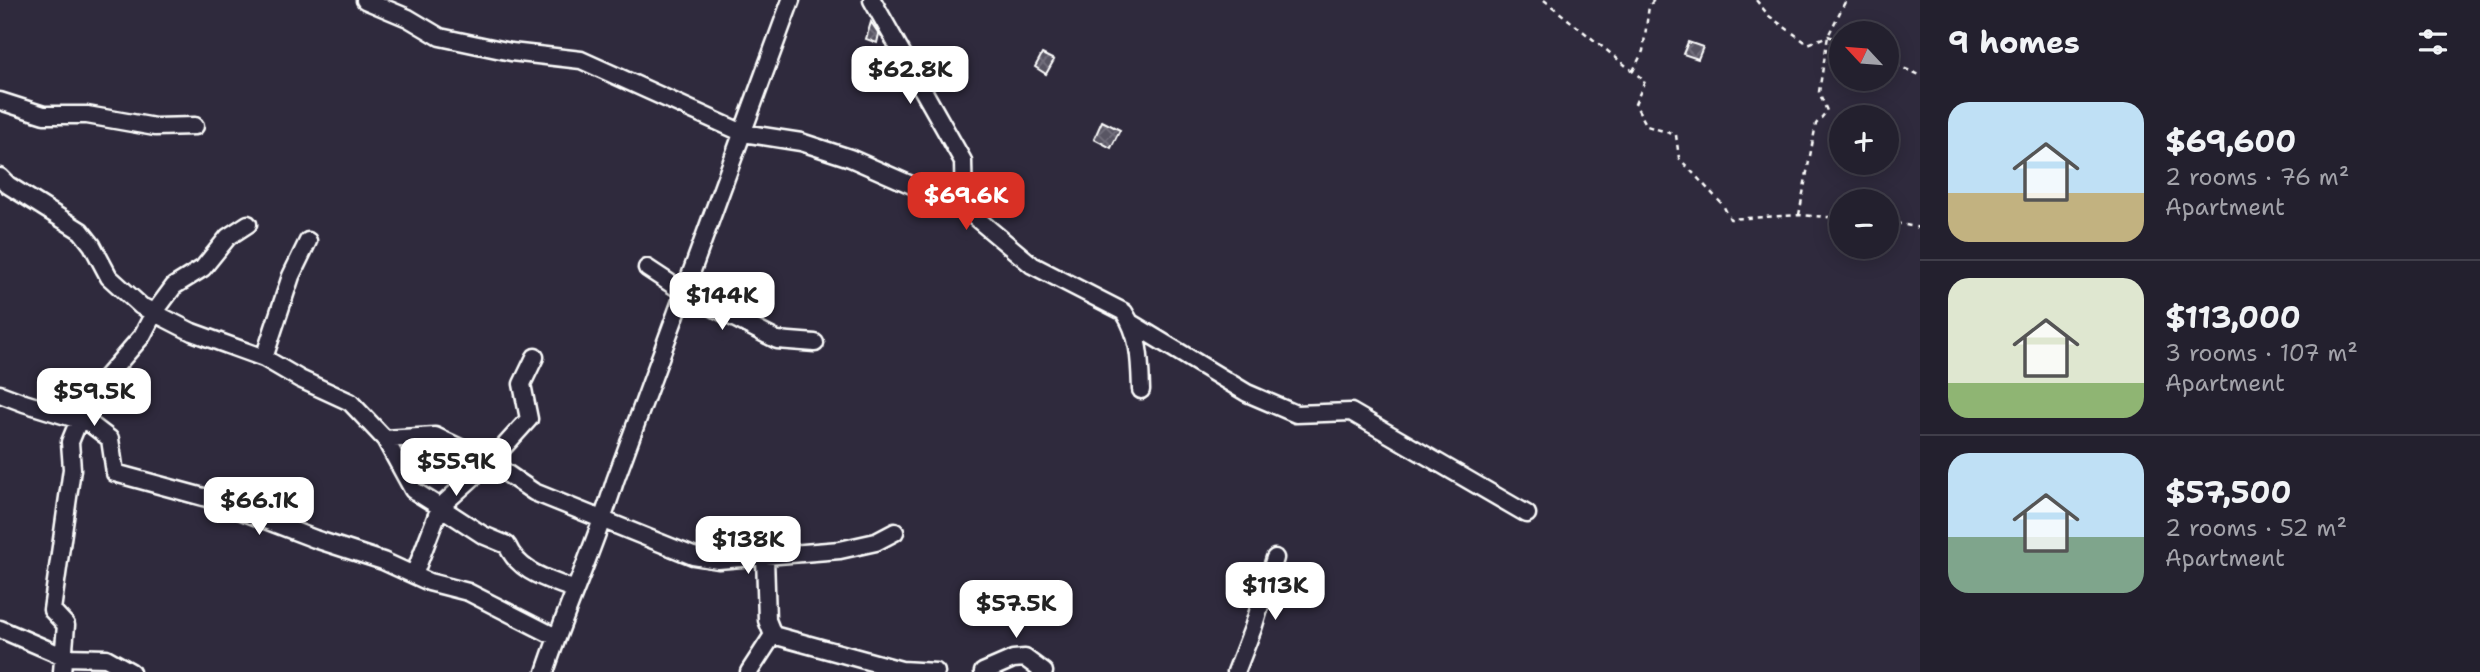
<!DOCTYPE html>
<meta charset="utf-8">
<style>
:root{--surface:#23202e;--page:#2b2836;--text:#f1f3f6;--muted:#a3a3aa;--line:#403e4a;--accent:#d93025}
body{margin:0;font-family:"Shantell Sans",sans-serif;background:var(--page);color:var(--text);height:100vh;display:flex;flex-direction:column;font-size:26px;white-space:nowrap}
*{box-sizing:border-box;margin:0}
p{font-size:23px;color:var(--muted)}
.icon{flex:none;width:38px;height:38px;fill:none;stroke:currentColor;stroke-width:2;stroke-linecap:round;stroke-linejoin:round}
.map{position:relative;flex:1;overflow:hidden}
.drawer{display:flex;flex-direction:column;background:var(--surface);width:560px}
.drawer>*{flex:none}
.needle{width:46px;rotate:296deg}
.tools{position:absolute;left:1829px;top:21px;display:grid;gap:14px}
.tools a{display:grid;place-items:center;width:70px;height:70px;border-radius:50%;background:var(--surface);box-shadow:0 4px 18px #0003,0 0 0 2px var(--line);font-size:35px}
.price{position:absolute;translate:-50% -60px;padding:0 16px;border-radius:14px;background:#fff;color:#222;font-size:23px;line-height:46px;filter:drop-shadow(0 2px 4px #0008)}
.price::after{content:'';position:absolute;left:50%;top:42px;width:21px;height:16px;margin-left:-10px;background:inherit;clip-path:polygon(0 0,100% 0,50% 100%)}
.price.selected{background:var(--accent);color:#fff}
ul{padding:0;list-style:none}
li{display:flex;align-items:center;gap:21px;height:175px;padding:0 28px}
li+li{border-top:2px solid var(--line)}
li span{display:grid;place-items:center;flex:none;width:196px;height:140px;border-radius:21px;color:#555}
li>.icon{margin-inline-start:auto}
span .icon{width:84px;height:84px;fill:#fffc;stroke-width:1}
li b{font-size:30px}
h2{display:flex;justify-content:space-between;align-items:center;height:84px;padding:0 28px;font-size:30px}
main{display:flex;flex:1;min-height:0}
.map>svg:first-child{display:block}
.building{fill:url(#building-cross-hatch);stroke:#fff;stroke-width:2}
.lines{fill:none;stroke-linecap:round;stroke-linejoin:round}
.street-casing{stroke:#fff;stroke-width:21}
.path{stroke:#fff;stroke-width:2.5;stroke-dasharray:5 5;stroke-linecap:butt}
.street{stroke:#2f2a3d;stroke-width:16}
</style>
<main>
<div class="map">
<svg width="1920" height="672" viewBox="0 0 1920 672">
<defs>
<pattern id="building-cross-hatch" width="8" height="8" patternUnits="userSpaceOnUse" patternTransform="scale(1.75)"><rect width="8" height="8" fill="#595564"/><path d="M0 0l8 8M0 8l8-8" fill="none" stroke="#726e7b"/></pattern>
</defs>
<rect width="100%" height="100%" fill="#2f2a3d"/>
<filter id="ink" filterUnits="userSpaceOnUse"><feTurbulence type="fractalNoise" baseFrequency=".0143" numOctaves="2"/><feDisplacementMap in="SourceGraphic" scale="14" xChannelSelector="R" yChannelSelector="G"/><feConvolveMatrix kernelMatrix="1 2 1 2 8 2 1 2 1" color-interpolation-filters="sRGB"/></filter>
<g filter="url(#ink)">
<path class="building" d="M871,22L879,34L877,43L866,39Z
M1688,42L1703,47L1698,59L1683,54Z
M1042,54L1054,60L1046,74L1035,67Z
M1102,121L1120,130L1111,148L1094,139Z"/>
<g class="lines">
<g class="street-casing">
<path id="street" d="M365,0L408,18L440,37L511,52L581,60L743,133L801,142L850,158L964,208L1032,265L1124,312C1140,336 1140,361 1141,390
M872,0L963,161L964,208
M0,101L44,115H87L155,127L195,126
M0,177L8,185L81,231L92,245L109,277L141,306L192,332L264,358L291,276L308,241
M647,268L685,293L777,340L815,343
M1131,323L1247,393L1296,414L1351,412L1527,514
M264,358L300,379L350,402L385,439L435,436L490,462L529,419L522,384L535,357
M0,394L24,403L89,423L110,439L115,473L207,498L315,539L383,561L429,582L468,592L556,637
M385,439L413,490L440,507L414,575
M765,557L767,620L773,635L901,670L936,672
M575,590C548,579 519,573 507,545L483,535L440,507L490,462L534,492L693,556L718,560L840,550L876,542L895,532
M0,629L65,657L106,658L131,672
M62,672L66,625L52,610L72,469L70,442L88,398L142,336L154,313L174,286L203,268L228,237L248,224
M545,672C566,608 595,546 615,481L791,0
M749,672L773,635
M983,672L1013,659L1025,658L1044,672
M1236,672L1253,628L1275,558"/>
</g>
<path class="path" d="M1544,0L1645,81L1635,104L1647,126L1676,135L1679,158L1723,205L1730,219L1799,215L1841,218
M1756,0L1769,16L1808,44L1828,36L1841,41
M1886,61L1920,75
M1633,71L1643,51L1649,6L1654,0
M1799,215L1816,124L1827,111L1819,92L1828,36L1846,0
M1886,221L1920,228"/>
<use href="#street" class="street"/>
</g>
</g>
</svg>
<div class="tools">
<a><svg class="needle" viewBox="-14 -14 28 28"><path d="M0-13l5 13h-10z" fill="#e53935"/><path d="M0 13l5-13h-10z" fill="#a3a3aa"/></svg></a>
<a>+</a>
<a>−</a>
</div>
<b class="price" style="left:910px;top:106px">$62.8K</b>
<b class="price selected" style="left:966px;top:232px">$69.6K</b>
<b class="price" style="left:722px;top:332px">$144K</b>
<b class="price" style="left:94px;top:428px">$59.5K</b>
<b class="price" style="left:456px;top:498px">$55.9K</b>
<b class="price" style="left:259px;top:537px">$66.1K</b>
<b class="price" style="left:748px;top:576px">$138K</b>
<b class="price" style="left:1275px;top:622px">$113K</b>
<b class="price" style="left:1016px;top:640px">$57.5K</b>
</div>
<section class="drawer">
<h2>9 homes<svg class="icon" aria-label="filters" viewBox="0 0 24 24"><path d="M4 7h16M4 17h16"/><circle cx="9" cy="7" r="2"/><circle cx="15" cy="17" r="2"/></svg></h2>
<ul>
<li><span style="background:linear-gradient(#bfe0f5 65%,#c2b280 0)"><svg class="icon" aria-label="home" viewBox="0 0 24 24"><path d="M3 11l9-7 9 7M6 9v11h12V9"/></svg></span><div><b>$69,600</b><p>2 rooms · 76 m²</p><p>Apartment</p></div></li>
<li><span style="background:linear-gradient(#dfe7d0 75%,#8fb573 0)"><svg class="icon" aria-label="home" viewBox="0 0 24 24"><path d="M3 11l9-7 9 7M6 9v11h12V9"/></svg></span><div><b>$113,000</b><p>3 rooms · 107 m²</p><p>Apartment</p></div></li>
<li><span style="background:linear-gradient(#bfe0f5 60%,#7fa58c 0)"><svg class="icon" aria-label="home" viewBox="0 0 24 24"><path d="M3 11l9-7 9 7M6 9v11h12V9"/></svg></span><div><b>$57,500</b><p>2 rooms · 52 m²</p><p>Apartment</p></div></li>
</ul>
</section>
</main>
